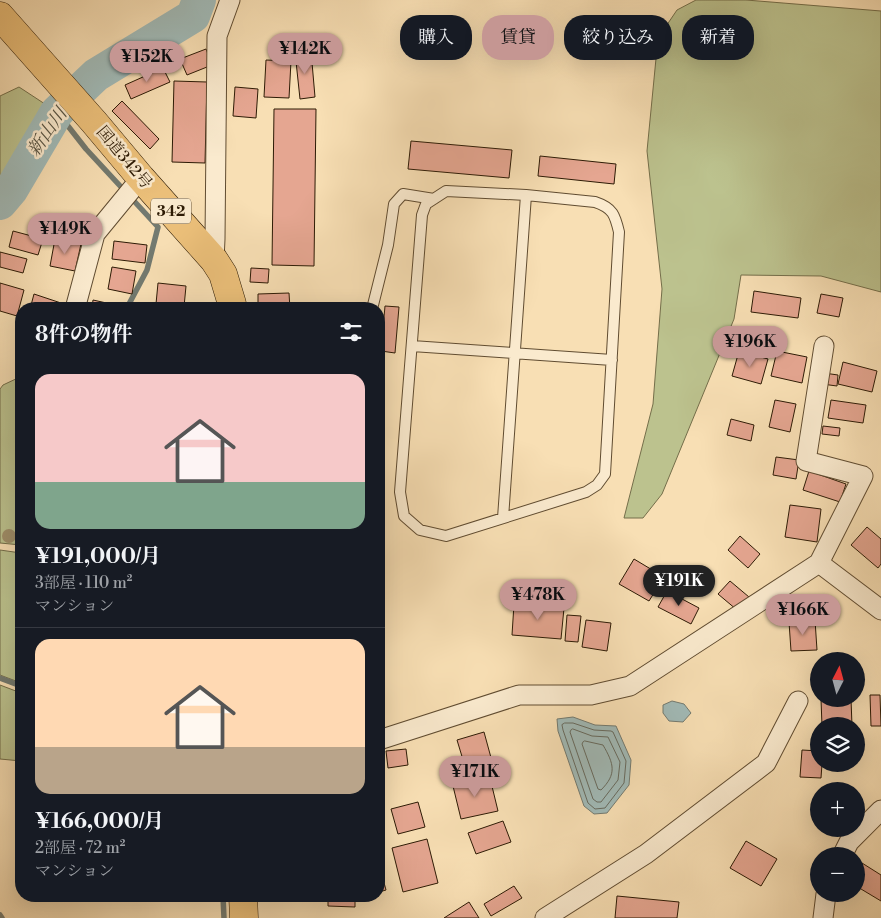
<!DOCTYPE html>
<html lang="ja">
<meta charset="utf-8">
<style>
:root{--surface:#171b24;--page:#20242c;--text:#f1f3f6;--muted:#9ea1a6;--line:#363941;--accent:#c59692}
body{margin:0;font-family:"Libre Bodoni","Noto Serif JP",serif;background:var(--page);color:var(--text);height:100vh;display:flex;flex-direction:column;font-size:19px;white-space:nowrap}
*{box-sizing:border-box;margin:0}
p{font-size:16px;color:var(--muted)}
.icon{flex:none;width:28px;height:28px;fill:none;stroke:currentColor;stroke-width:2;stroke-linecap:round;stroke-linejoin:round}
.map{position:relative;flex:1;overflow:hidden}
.side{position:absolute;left:15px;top:302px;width:370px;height:600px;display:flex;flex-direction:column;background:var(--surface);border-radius:20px;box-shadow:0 5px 20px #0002}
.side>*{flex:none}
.top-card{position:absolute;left:400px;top:15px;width:405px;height:45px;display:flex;gap:10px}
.needle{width:32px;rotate:6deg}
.tools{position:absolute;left:810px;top:652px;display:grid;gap:10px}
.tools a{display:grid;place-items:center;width:55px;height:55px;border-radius:50%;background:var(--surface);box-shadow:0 5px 20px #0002;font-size:25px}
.price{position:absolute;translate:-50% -42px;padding:0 11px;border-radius:18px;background:var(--accent);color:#111;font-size:16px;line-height:32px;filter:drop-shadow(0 1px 2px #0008)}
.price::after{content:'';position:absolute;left:50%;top:30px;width:15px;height:11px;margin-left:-8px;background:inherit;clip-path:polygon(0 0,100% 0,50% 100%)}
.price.on{background:#222;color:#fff}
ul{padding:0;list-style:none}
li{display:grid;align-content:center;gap:10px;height:265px;padding:0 20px}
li+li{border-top:1px solid var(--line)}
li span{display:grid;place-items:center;height:155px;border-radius:15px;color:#555}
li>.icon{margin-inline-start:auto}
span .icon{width:90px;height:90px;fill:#fffc;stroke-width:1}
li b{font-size:21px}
h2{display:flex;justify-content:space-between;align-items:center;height:60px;padding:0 20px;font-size:21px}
.tag{padding:0 18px;border-radius:20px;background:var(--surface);box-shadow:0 5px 20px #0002;font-size:18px;line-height:45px}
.tag.on{background:var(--accent);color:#111}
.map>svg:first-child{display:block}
.green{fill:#bcc28e;stroke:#746e4a}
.water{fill:#a1bab7;stroke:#737a70}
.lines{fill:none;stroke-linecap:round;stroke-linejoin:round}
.shore{stroke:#676a5e;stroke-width:1}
.stream{stroke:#737a70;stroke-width:5.5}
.river{stroke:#a1bab7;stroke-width:34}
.building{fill:#e5a691;stroke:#2d1b05}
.service-casing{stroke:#604c31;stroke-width:12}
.minor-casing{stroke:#604c31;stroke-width:21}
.trunk-casing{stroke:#2d1b05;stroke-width:29}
.service{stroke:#faeace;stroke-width:10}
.minor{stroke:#faeace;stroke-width:19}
.trunk{stroke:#ecc07a;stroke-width:28}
.tree{fill:#a08f6a}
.labels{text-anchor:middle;stroke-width:5;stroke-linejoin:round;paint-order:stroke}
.shield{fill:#faeace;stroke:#6a5941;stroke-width:1}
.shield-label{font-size:15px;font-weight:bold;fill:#2d1b05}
.street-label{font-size:16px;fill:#2d1b05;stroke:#faeace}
.water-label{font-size:18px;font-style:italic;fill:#565343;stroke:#faeace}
</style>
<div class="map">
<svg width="881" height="918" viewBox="0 0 881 918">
<rect width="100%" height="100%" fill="#f8dfb4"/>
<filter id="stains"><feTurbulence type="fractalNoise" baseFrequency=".004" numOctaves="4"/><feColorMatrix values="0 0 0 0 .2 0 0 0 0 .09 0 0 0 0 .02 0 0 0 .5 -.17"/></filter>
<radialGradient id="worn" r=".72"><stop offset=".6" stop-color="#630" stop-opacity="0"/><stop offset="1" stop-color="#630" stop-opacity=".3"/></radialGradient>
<path class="green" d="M696,0H746L881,11V292L821,276L741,275L734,319L662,494L643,518H624L653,404L662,289L647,151L658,38L677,10Z
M19,87L48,106L15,164L0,182V96Z
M20,377H21V545L0,543V389L3,385Z
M0,550L21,553V683L0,675Z
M0,685L21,693V761L0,759Z"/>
<path class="water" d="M672,701L684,704L691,713L683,722L669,721L663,713V705Z
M573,717L595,725L616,726L631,760L629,785L607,813L594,814L584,806L558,731L557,719Z"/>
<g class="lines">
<path class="shore" d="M565,723H573L594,730L611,731L613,732L626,761L624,783L605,808L595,809L588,803L563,730L562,725Z
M573,729L592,736L608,737L620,762L618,780L601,802H597L593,799L570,732L571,730Z
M585,741L603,745C614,764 617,774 601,790L598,789L582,744L583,742Z"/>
<path class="stream" d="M57,112L86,149L158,227L147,270L129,304L128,309
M0,678L21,686
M223,896L224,918
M0,915L2,918"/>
<path class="river" d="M0,203L11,190L57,112L96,75L193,16L199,0"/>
</g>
<path class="building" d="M206,49L212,65L187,75L180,59Z
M311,51L315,97L300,99L295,52Z
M266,60L291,61L289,98L264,97Z
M163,68L170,82L131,99L125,85Z
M174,81L207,82L205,163L172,162Z
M235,87L258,89L256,118L233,116Z
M122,101L159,139L150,149L112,111Z
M274,109H316L314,266L272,265Z
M411,141L512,150L509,178L408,169Z
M540,156L616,164L614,184L538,176Z
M13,231L43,239L38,255L9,247Z
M55,239L81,244L75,271L50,266Z
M114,241L147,245L145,263L112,259Z
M0,252L27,259L23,273L0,267Z
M112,267L136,271L132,294L108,289Z
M251,268L269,269L268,283L250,282Z
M0,283L24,290L17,316L0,311Z
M158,283L186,286L184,307L156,304Z
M754,291L801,298L798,318L751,312Z
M289,293L290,309H258V294Z
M34,294L61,303L59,309H30Z
M821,294L843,298L839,317L817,313Z
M93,300L120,306V309H92Z
M385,306L399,307L395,353L381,351Z
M739,351L768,359L761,384L732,376Z
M777,351L807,357L802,383L771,376Z
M843,362L877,371L872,392L838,384Z
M824,373L838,375L837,386L822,384Z
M775,400L796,404L790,432L769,427Z
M831,400L866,405L863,423L828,418Z
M731,419L754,425L751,441L727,435Z
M823,426L840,428L839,436L822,434Z
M776,457L799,460L796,479L773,475Z
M809,471L846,484L840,502L803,490Z
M790,505L821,509L817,542L785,537Z
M867,527L881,539V564L878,568L851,545Z
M740,536L760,554L748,568L728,550Z
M634,559L664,577L649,601L619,584Z
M730,581L749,597L737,610L718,594Z
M667,591L699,608L691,624L658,607Z
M514,604L564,608L561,639L512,635Z
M567,615L581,616L578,642L565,641Z
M586,620L611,623L607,651L582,647Z
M815,620L817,650L791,651L789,622Z
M870,695H880L881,726H871Z
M821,699H851L852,726H822Z
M484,732L493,765L467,773L457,740Z
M406,749L408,765L388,768L386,751Z
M802,750L819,751V764H822L821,778L800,777Z
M490,778L498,811L461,819L453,786Z
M418,802L425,827L398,834L391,809Z
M503,821L511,842L476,854L468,833Z
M427,839L438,883L403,892L392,848Z
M746,841L777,859L761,886L730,868Z
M862,863L881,875V901L856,886V873Z
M379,864L386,890L379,892Z
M514,886L522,898L491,916L484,904Z
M328,896H355V907L328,906Z
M617,896L679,902L677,918H615Z
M469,902L479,918H444Z"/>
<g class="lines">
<g class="service-casing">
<path id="service" d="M446,191L526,195L595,202C613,208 615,215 619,232L605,474L597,485L586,492L446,536L420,530L404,516L400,492L422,215L426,204Z
M372,309L388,245L394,204L403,194L434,199
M412,346L612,360
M503,518L526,195"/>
</g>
<g class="minor-casing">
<path id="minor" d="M214,260L215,239L217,36L230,0
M75,309L95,234L141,178
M819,563L863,476L806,461L824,346
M379,740L519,695H591L630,686L819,563L881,610
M842,856L849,842L881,810
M545,918L646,854L766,763L798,701
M823,918L826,894"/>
</g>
<g class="trunk-casing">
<path id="trunk" d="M0,16L94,122L141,178L214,260L223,274L232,304V309
M243,896L244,918"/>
</g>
<use href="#service" class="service"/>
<use href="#minor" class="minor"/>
<use href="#trunk" class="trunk"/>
</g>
<circle class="tree" cx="9" cy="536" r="7"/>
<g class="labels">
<rect class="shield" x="151" y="198.5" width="40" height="25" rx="4"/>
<g class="shield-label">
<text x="171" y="216">342</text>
</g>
<g class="street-label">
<text transform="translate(125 157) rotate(50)" y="6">国道342号</text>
</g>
<g class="water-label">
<text transform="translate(47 132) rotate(-55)" y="6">新山川</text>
</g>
</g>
<rect width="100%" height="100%" filter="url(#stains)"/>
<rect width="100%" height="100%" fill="url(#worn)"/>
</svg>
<div class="tools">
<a><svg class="needle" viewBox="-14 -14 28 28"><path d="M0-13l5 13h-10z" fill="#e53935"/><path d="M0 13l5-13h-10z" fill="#9ea1a6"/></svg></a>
<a><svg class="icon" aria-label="layers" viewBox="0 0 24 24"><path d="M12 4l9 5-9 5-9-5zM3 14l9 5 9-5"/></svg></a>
<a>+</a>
<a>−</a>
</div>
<b class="price" style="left:305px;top:75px">¥142K</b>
<b class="price" style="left:147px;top:83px">¥152K</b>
<b class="price" style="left:65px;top:255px">¥149K</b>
<b class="price" style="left:750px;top:368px">¥196K</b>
<b class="price on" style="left:679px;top:607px">¥191K</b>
<b class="price" style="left:538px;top:621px">¥478K</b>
<b class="price" style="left:803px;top:636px">¥166K</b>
<b class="price" style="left:475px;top:798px">¥171K</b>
<div class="top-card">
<a class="tag">購入</a>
<a class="tag on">賃貸</a>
<a class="tag">絞り込み</a>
<a class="tag">新着</a>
</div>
<section class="side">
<h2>8件の物件<svg class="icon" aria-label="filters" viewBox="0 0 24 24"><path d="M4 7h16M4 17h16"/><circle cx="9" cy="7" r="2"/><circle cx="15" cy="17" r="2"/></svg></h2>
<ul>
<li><span style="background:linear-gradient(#f6c9c9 70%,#7fa58c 0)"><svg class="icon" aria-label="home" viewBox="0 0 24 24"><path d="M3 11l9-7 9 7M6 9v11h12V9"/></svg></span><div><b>¥191,000/月</b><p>3部屋 · 110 m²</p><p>マンション</p></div></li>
<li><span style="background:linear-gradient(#ffd9b3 70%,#b9a48a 0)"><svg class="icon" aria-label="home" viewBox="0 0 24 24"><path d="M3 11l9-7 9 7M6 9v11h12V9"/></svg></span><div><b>¥166,000/月</b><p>2部屋 · 72 m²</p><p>マンション</p></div></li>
</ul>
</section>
</div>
